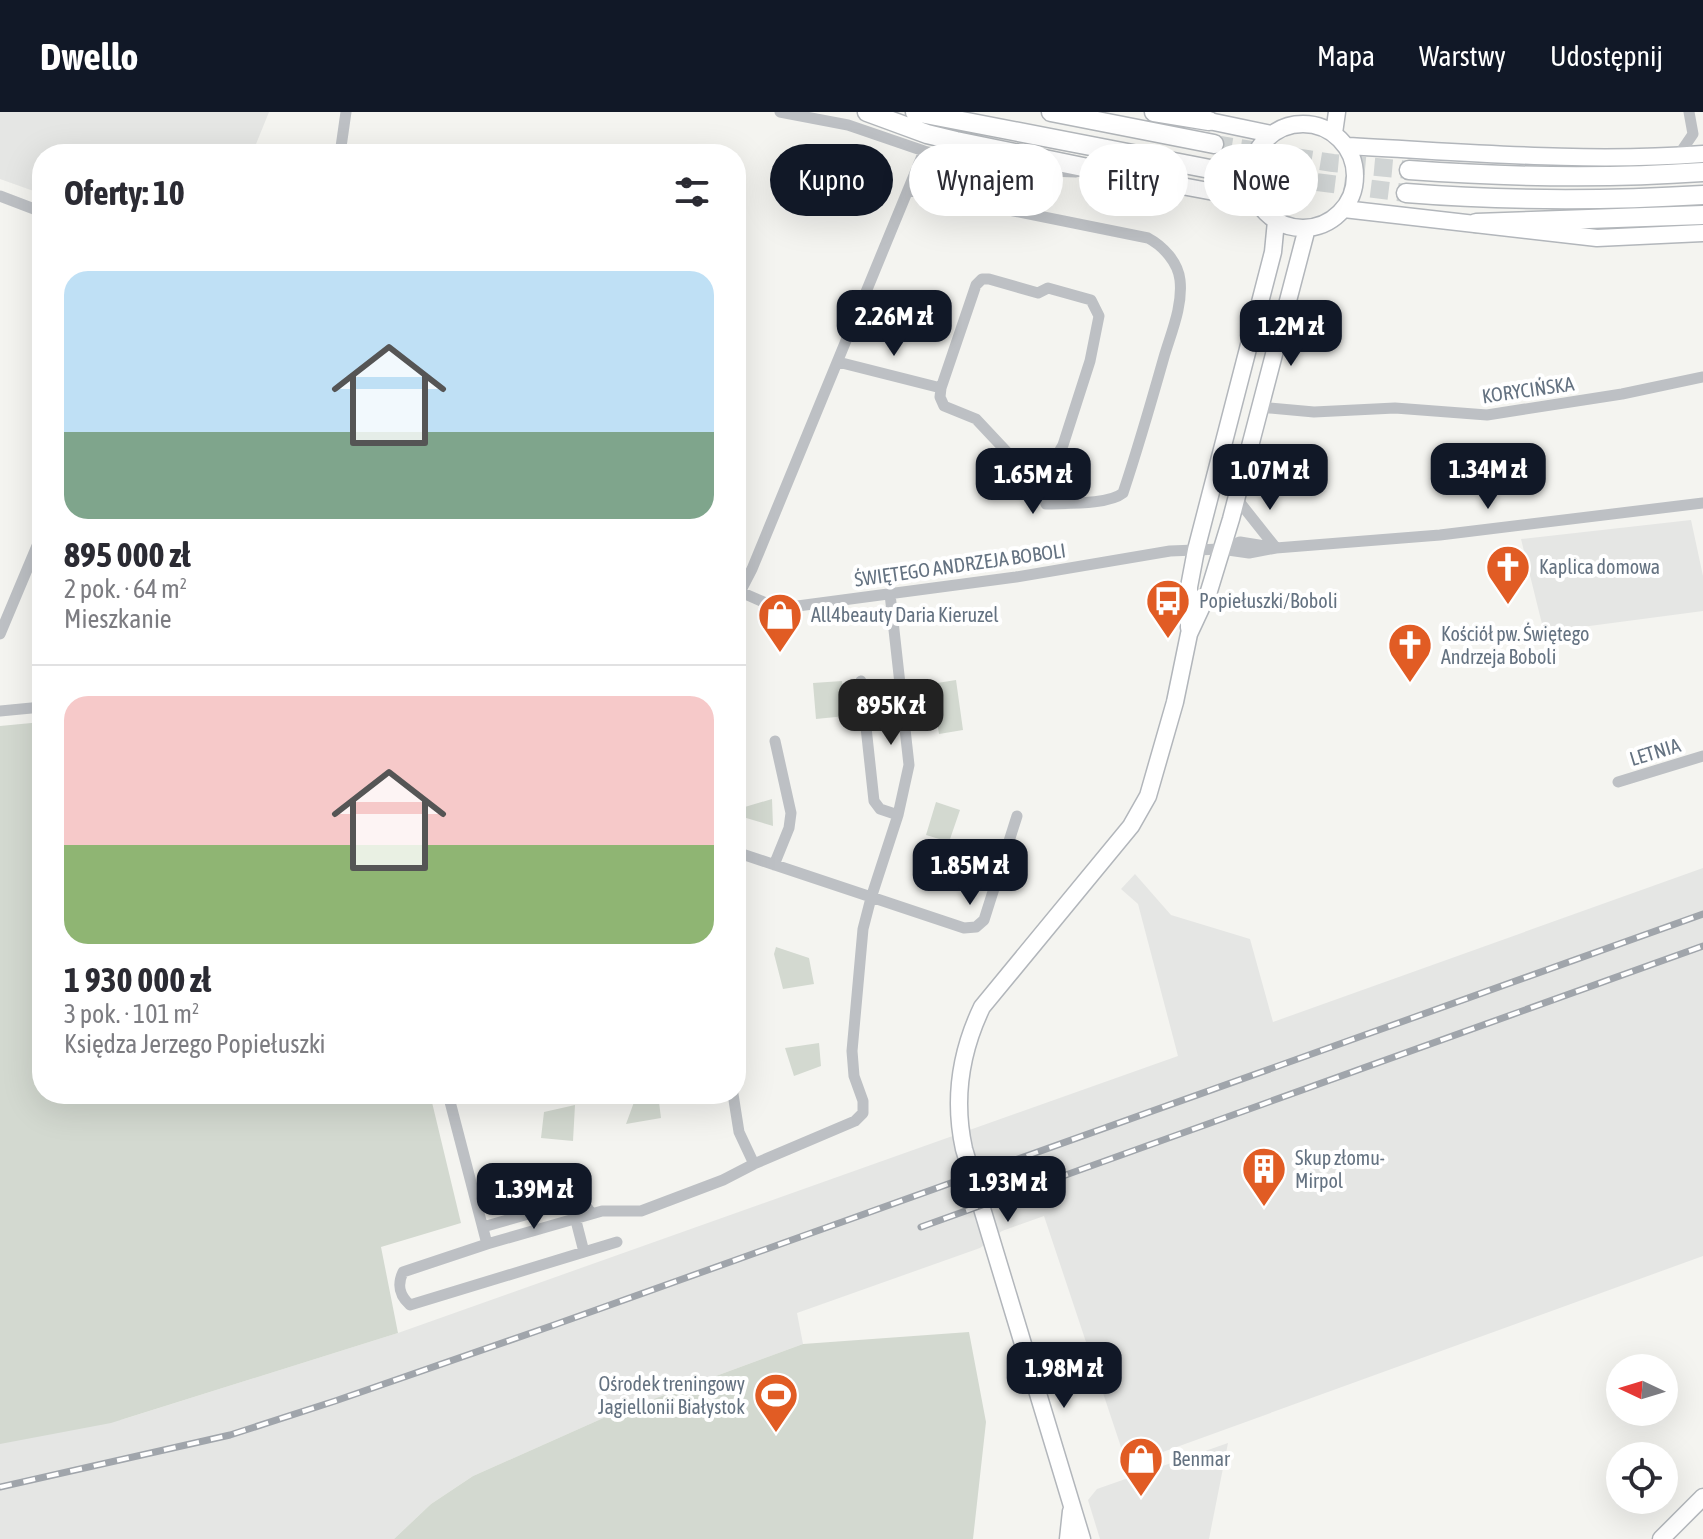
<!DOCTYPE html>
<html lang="pl">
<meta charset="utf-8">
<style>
:root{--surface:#fff;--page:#f7f7f7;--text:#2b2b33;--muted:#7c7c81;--line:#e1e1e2;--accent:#111827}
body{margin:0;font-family:"Asap Condensed",sans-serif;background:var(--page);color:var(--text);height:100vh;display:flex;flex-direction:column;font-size:30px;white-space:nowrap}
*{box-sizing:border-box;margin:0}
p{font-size:26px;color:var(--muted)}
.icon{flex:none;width:44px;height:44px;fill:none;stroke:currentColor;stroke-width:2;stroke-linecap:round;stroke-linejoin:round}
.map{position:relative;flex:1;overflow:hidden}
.side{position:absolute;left:32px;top:32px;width:714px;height:960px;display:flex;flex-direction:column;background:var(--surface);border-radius:32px;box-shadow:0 8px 32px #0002}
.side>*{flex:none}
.banner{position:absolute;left:770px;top:32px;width:760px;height:72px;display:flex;gap:16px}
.needle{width:52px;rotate:274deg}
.tools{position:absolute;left:1606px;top:1242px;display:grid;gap:16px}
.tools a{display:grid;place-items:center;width:72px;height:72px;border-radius:50%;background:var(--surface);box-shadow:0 8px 32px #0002;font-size:40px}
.price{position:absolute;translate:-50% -68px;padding:0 18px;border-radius:16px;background:var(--accent);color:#fff;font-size:26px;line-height:52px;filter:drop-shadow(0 2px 4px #0008)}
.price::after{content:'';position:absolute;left:50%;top:48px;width:24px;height:18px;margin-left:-12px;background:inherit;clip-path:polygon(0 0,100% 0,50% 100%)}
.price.current{background:#222;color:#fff}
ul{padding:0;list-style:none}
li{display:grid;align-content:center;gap:16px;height:424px;padding:0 32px}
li+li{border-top:2px solid var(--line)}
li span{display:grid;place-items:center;height:248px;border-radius:24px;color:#555}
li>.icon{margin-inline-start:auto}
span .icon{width:144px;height:144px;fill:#fffc;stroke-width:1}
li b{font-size:34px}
h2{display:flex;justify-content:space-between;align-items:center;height:96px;padding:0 32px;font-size:34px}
.chip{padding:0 28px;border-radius:36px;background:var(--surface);box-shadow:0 8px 32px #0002;font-size:28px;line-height:72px}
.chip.current{background:var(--accent);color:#fff}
header{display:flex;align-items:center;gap:48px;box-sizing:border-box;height:112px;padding:0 40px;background:var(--accent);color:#fff}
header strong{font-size:38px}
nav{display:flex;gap:44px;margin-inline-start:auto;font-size:28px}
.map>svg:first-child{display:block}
.built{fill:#e5e6e4}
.green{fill:#d3d9d0}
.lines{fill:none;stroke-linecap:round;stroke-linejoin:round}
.primary-tunnel{stroke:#d0d4d4;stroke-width:18;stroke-dasharray:18 9;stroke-linecap:butt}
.secondary-casing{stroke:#b2b6bb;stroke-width:19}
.primary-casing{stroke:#b2b6ba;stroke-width:21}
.street{stroke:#bdc0c4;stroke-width:11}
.secondary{stroke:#fff;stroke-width:16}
.primary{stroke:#fff;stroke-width:18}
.rail-casing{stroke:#a0a5ab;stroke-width:7}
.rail{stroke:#fff;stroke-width:4;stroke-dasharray:12;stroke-linecap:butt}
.labels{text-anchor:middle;stroke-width:8;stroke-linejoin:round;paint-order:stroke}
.street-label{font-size:20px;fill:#647281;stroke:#fff}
.poi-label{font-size:20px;fill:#647281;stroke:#fff;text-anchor:start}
</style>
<header>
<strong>Dwello</strong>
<nav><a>Mapa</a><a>Warstwy</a><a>Udostępnij</a></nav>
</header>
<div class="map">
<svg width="1703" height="1427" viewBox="0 0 1703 1427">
<rect width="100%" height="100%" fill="#f4f4f0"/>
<path class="built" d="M0,0H269L252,42H42V82L0,67Z
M1691,408L1703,464V499L1544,520L1521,427Z
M1703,756V1144L1127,1353L1044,1104L1002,1119L980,1136L797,1201L803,1232L610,1303L473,1364L431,1392L394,1427H0V1331L124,1307L398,1221L1178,944L1138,792L1121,777L1135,762L1171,803L1250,827L1273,910Z
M1228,1331L1209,1427H1100L1088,1388L1097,1377Z"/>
<path class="green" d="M956,568L963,618L939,622L931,572Z
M842,569L846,604L816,607L813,571Z
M42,610V982H430L461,1111L381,1135L398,1221L111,1311L0,1332V614Z
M772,687L773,714L736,703L738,697Z
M936,690L960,698L949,730L926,723Z
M776,835L809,846L814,872L783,877L774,842Z
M819,931L821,954L794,964L785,936Z
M637,982H658L661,1006L626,1012Z
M575,993L573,1029L541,1026L544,1000Z
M969,1220L986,1310L973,1427H394L431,1392L473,1364L610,1303L803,1232Z"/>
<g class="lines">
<path class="primary-tunnel" d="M1214,32L1333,51L1409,58
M1210,57L1406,81"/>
<g class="secondary-casing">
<path id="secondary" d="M1209,9L1271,22
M1251 64a52 52 0 1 1 104 0a52 52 0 1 1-104 0Z
M1334,21L1337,0
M1346,34C1467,40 1582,51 1703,42
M1112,61L1257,88
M1344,97L1597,126L1703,121
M1189,516V475L1196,438L1273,140L1276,109
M1068,1427L1071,1399
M1082,1427L964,1037C953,987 960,941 982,895L1131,714L1148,684L1175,590L1189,522L1209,479L1231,407L1307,116
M1661,1427L1703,1385"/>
</g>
<g class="primary-casing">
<path id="primary" d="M867,0L927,22L956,29L1112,61
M915,0L1210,57
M1051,0L1214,32
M1154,0L1209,9
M1409,58C1507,65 1605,67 1703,60
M1406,81C1506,89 1604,89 1703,83
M1476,111L1703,103"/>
</g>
<path class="street" d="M780,0L848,13L924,39L973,50L1022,58L1076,60
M340,42L346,0
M1678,44L1693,22L1689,0
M910,78L1148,126C1163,134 1178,150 1180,168C1183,194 1171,221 1164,245C1151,291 1138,336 1123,381C1108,393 1066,391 1046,392L1039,374L976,307L944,294L940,285L941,276L976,173L982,167H989L1038,181L1048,176L1091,188L1099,204L1090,249L1063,333L1039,374
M0,84L42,100
M838,250L941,276
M1260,295L1314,300L1395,296L1487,303L1622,282L1703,265
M1237,387L1276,436
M1222,437L1240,430L1271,435
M736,478L768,492L790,495L1016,465L1170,439L1221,437L1249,441L1276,436L1440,423L1703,391
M736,488L752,457L924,39
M0,522L42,422
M861,569L874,689L880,697L898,703
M0,599L42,595
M1618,670L1703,644
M736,743L742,742L964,816L976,815L984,808L1017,704
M774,753L789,716L791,701L775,629
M448,982L487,1132L602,1099H641L723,1068L754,1052
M733,982L739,1020L754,1052L855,1009L863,1001V989L854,964L852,939L863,817L871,786L898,703L909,653L890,482
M483,1115L581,1087L591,1101
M487,1132L403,1160C397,1173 399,1183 410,1193L584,1140L575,1105
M584,1140L617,1130"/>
<use href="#secondary" class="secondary"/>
<use href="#primary" class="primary"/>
<g class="rail-casing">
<path id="rail" d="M921,1115L1703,834
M0,1375L230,1323L335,1289L554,1213L1703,802"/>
</g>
<use href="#rail" class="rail"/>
</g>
<defs>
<g id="church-pin" transform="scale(2.3)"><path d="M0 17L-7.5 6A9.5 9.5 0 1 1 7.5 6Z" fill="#e15c24" stroke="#fff"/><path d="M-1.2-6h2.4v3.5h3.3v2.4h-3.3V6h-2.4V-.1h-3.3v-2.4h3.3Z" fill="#fff"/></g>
<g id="bus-pin" transform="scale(2.3)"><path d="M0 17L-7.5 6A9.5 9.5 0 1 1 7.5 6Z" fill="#e15c24" stroke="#fff"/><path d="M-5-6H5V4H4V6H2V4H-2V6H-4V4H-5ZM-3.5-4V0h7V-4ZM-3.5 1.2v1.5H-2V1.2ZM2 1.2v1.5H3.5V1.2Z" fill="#fff"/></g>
<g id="shop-pin" transform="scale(2.3)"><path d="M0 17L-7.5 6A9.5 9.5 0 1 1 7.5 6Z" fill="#e15c24" stroke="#fff"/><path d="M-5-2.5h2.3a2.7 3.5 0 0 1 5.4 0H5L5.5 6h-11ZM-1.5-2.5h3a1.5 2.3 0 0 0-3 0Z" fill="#fff"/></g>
<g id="building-pin" transform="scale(2.3)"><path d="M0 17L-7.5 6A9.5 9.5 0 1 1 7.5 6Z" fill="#e15c24" stroke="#fff"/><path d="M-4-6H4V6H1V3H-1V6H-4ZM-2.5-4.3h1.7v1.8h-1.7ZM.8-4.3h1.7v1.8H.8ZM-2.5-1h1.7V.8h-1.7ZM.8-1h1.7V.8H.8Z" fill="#fff"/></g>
<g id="stadium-pin" transform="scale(2.3)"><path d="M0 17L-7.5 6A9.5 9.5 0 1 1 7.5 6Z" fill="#e15c24" stroke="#fff"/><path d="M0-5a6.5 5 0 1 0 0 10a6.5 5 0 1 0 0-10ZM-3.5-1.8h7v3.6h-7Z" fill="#fff"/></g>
</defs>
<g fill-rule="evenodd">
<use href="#church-pin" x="1508" y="455"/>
<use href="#bus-pin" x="1168" y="489"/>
<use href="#shop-pin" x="780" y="503"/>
<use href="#church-pin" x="1410" y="533"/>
<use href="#building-pin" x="1264" y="1057"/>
<use href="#stadium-pin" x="776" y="1283"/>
<use href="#shop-pin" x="1141" y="1347"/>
</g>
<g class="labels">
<g class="street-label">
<text transform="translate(1528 278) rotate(-8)" y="7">KORYCIŃSKA</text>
<text transform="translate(960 453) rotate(-8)" y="7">ŚWIĘTEGO ANDRZEJA BOBOLI</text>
<text transform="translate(1655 640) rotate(-17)" y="7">LETNIA</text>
</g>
<g class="poi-label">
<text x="1539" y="462">Kaplica domowa</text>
<text x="1199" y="496">Popiełuszki/Boboli</text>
<text x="811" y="510">All4beauty Daria Kieruzel</text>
<text x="1441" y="529">Kościół pw. Świętego<tspan x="1441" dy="23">Andrzeja Boboli</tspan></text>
<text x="1295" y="1053">Skup złomu-<tspan x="1295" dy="23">Mirpol</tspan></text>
<text x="745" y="1279" text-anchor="end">Ośrodek treningowy<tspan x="745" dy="23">Jagiellonii Białystok</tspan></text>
<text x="1172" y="1354">Benmar</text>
</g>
</g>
</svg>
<div class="tools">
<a><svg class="needle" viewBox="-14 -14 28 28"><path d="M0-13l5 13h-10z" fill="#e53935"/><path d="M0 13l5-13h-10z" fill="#7c7c81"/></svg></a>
<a><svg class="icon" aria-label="locate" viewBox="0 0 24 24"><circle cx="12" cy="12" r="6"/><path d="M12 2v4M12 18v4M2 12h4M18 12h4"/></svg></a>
</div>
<b class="price" style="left:894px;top:246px">2.26M zł</b>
<b class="price" style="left:1291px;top:256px">1.2M zł</b>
<b class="price" style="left:1488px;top:399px">1.34M zł</b>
<b class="price" style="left:1270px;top:400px">1.07M zł</b>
<b class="price" style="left:1033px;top:404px">1.65M zł</b>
<b class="price current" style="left:891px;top:635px">895K zł</b>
<b class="price" style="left:970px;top:795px">1.85M zł</b>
<b class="price" style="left:1008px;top:1112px">1.93M zł</b>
<b class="price" style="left:534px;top:1119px">1.39M zł</b>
<b class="price" style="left:1064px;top:1298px">1.98M zł</b>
<div class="banner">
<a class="chip current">Kupno</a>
<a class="chip">Wynajem</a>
<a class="chip">Filtry</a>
<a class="chip">Nowe</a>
</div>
<section class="side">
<h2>Oferty: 10<svg class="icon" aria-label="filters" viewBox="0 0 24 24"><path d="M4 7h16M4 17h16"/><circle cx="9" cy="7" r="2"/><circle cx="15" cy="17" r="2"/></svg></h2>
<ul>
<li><span style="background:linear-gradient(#bfe0f5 65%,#7fa58c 0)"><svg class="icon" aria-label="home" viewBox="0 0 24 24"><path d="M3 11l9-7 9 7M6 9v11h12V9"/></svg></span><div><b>895 000 zł</b><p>2 pok. · 64 m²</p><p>Mieszkanie</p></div></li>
<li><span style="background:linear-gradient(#f6c9c9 60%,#8fb573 0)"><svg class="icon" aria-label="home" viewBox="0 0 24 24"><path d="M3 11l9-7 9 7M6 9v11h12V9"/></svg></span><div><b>1 930 000 zł</b><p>3 pok. · 101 m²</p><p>Księdza Jerzego Popiełuszki</p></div></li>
</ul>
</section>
</div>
